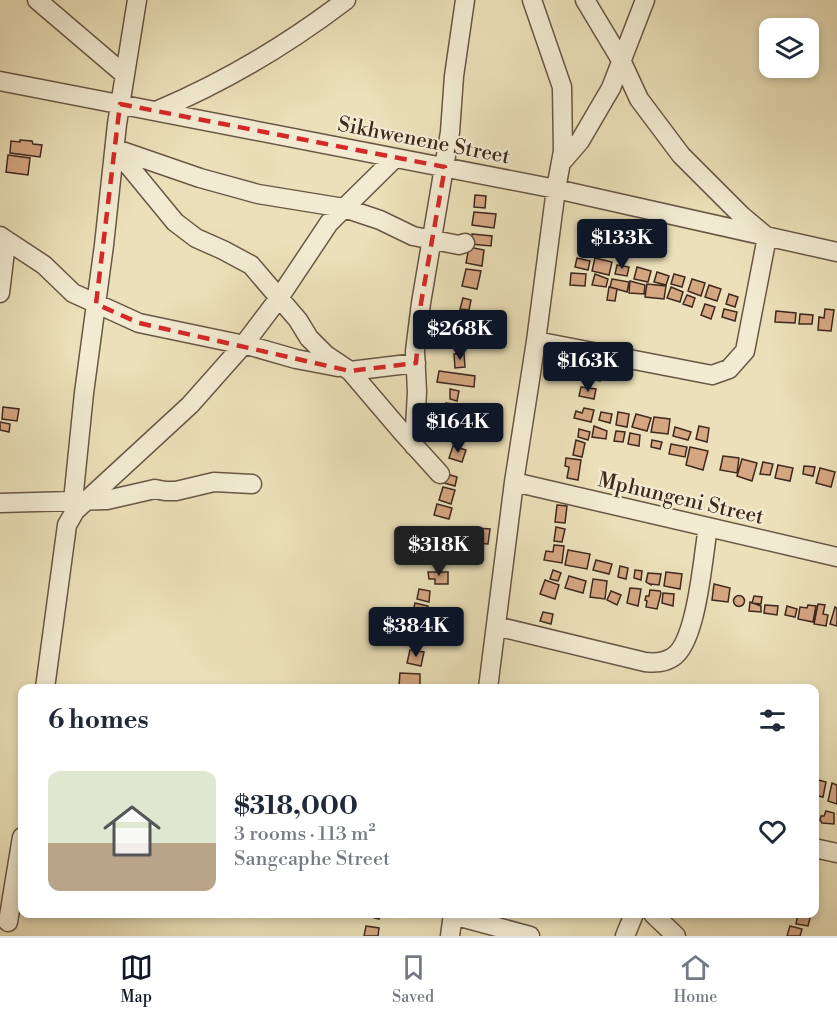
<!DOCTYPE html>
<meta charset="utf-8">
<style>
:root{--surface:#fff;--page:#f6f6f7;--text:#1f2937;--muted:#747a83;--line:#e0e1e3;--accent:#111827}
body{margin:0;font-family:"Libre Bodoni",serif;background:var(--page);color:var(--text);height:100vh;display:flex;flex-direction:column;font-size:22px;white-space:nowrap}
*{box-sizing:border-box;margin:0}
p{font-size:20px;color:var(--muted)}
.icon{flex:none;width:33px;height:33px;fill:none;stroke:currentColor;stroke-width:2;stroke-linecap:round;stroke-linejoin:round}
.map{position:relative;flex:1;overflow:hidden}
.details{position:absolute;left:18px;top:684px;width:801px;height:234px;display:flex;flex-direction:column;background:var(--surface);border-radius:12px;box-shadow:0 3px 9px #0003}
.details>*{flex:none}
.tools{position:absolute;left:759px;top:18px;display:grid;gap:12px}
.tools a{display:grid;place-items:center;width:60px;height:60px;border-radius:12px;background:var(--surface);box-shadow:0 3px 9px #0003;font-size:30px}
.price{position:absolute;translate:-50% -51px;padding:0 14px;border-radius:6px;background:var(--accent);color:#fff;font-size:20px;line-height:39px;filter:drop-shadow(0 2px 3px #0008)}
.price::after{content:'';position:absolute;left:50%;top:36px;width:18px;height:14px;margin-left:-9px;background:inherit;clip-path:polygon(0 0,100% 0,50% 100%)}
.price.selected{background:#222;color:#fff}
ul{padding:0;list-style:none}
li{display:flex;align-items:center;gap:18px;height:150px;padding:0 30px}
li+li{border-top:2px solid var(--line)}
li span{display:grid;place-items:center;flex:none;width:168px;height:120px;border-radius:12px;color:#555}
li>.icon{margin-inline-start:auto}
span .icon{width:72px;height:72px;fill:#fffc;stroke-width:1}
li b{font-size:26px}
h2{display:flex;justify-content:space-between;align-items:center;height:72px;padding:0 30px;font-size:26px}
.menu{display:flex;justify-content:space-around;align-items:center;height:84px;border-top:2px solid var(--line);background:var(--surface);font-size:16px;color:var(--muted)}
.menu a{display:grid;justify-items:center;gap:3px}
.menu .selected{color:var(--accent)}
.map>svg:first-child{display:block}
.building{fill:#d5a682;stroke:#3f281d;stroke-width:1.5}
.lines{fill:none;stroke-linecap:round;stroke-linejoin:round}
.minor-casing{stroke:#6a5644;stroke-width:21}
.minor{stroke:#f2ebd2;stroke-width:18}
.marked{fill:none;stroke:#d62828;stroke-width:4.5;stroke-dasharray:12 8;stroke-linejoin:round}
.labels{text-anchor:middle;stroke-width:4.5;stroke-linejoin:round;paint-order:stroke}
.street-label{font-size:21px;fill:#3f281d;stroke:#f2ebd2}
</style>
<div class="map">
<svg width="837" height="936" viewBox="0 0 837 936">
<rect width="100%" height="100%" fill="#ebe0b9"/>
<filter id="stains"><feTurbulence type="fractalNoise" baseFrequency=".00333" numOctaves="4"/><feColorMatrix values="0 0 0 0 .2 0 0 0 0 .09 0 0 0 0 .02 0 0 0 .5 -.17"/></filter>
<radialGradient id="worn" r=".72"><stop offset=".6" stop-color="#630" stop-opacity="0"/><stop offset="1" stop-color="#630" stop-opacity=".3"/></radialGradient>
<path class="building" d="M20,140L32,141L33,144L42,145L40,157L10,153L11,141L20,142Z
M8,155L30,158L28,175L6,172Z
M475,195L486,196L485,208L474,207Z
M474,212L496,214L494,228L472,225Z
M472,234L492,236L491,246L471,244Z
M469,247L484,250L482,266L466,263Z
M577,258L590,261L588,270L575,267Z
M595,258L612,262L609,275L592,271Z
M617,265L629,267L627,276L615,274Z
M637,267L651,271L648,282L634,279Z
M466,269L481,271L477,289L462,286Z
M657,272L669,276L666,285L654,282Z
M571,273L586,274L585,286L570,285Z
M595,274L608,279L606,287L592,285Z
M674,274L685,277L682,287L671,284Z
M612,279L629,282L627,292L610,287Z
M692,279L705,283L701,296L688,291Z
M630,281L645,285L644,294L629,293Z
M647,284L666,286L664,299L645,297Z
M709,285L721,289L717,301L705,297Z
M609,287L617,289L615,301L607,300Z
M671,287L683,292L680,302L667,298Z
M729,294L738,297L735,307L726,304Z
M687,295L695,298L692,307L683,304Z
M463,298L471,300L469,310L460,309Z
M705,304L715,307L711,319L701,315Z
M724,309L737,312L735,321L722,317Z
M825,309L834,310L831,331L818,330L819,317L824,318Z
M776,311L796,313L795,323L775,322Z
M800,314L813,315L812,324H799Z
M457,332L468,334L466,347L455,346Z
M464,353L465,367L455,368L454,354Z
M592,368L602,370L600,381L590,378Z
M439,371L475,376L474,387L437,382Z
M581,387L596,389L594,399L579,396Z
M450,389L459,391L457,401L450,399Z
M446,403L459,405L458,414L454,413L453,419L444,418Z
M3,407L19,409L17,421L2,419Z
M584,408L594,410L591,422L574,418L576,411L582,413Z
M601,412L612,414L610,423L599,420Z
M618,412L629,414L627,427L616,425Z
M636,414L651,418L647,431L632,427Z
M654,417L670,419L668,434L651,432Z
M444,421L454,424L452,434L460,435L459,442L441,438Z
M0,422L10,424L9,432L0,430Z
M594,426L607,431L606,439L592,437Z
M699,426L709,428L707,442L696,439Z
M675,427L691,432L688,440L673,436Z
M579,429L590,432L588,440L578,437Z
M616,431L625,432L623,442L614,441Z
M630,433L640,435L639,446L628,444Z
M576,440L585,443L582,457L573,455Z
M652,440L662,442L660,449L651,447Z
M671,444L687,447L685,457L669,454Z
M453,446L466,450L462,462L449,458Z
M690,447L708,451L703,470L686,465Z
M723,456L739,458L737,473L720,470Z
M566,458L581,460L578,480L567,478L569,467L565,466Z
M742,459L757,463L752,481L737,476Z
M763,462L773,464L770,475L760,474Z
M778,465L793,468L790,481L775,478Z
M804,466L815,467L813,476L803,474Z
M820,468L835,472L831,487L816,483Z
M447,474L457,477L455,486L444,483Z
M443,487L455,490L451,504L439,500Z
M437,504L452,508L449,519L434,515Z
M557,505L567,506L565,523L555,522Z
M462,527L490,529L488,544L461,542Z
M556,527L565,529L562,542L554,541Z
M437,530L451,533L449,543L435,540Z
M435,545L448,546L445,565L433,564Z
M554,545L564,546L562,563L544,560L546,551L553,552Z
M568,550L590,554L587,569L565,565Z
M596,560L612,564L609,574L593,570Z
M620,566L628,568L626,579L618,577Z
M553,570L561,573L558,581L550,579Z
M635,570L642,571L641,580L634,578Z
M428,572H448V584H435V579H429Z
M666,572L682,574L680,589L664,586Z
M648,573L661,574L659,585L651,584V585L646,582Z
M569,576L586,581L583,593L565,588Z
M593,579L607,581L605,599L590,597Z
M545,580L559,585L555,599L540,594Z
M714,584L730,588L728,602L712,600Z
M630,588L641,589L638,606L627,603Z
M419,589L430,591L429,602L417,599Z
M650,590L660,591L661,593L657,609L646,607L647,601L645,600L646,596H649Z
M611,591L621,595L617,605L607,600Z
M663,593L674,594L673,606L662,603Z
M733.5 601a5.5 5.5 0 1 1 11 0a5.5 5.5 0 1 1-11 0Z
M754,596L762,597L761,604L752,603Z
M750,602L761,606V612L749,611Z
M415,603L428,606L422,630L409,627Z
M818,604L825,605L823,614L828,615L826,626L814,624Z
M765,605L778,606L777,615L764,613Z
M808,605L816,606L813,622L798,619L800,607L807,608Z
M787,606L797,609L795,617L785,615Z
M835,607L837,608V626L830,624Z
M543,612L553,614L551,624L540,621Z
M410,650L424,652L421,666L407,663Z
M400,673L420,674V687L399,686Z
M815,779L826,782L823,797L814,795Z
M832,783L837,785V804L828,801Z
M826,811L834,813V824L822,823L820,820L821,816H824Z
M369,914H381L379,919L368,916Z
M798,914H811L808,926L796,924Z
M366,926L379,928L378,936H364Z
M790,926L802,929L800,936H787Z"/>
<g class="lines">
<g class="minor-casing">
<path id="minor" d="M37,0L125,75
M0,81L556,189L837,252
M156,111C225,82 287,45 346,0
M115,149L175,222L196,238L223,250L251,265L298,320L309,338L326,355L350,371L402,432L440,474
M116,149L200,178L258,194L344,208L380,220L413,236L459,245L465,243
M561,163L580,141L611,88L645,0
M0,236L44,265L73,293L139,323L254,347L296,359L338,367
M0,236L5,251L0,293
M536,341L712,375L729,369L745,351L767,237L742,216L681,155L639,99L621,60L585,0
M350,371L416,363
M414,446L417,392L415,351L421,303L450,132L454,76L465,0
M514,482L837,557
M73,501L84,393L104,245L117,124L137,0
M0,503L107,500L155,489L165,491H176L214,482L252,484
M496,626L645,662C655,663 664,663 673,657C697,642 703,556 708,527
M45,688L67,525L75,511L190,405L245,343L279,298L329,223L395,158
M488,688L514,482L536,341L556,189L563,151L562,87L532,0
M814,848L837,853
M653,914L676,936
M453,915L530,936
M8,922L22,837
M450,936L453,914
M625,936L634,914"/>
</g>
<use href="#minor" class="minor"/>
</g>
<path class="marked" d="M120,104L445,167L421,303L416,363L350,371L139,323L96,304Z"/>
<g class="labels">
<g class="street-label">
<text transform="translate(424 140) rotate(11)" y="7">Sikhwenene Street</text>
<text transform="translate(681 498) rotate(13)" y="7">Mphungeni Street</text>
</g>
</g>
<rect width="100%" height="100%" filter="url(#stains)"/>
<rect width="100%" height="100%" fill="url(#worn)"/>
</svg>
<div class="tools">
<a><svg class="icon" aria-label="layers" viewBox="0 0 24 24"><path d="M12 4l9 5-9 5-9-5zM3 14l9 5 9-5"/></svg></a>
</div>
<b class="price" style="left:622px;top:270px">$133K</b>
<b class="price" style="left:460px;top:361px">$268K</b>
<b class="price" style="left:588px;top:393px">$163K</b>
<b class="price" style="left:458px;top:454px">$164K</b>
<b class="price selected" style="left:439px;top:577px">$318K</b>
<b class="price" style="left:416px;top:658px">$384K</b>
<section class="details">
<h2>6 homes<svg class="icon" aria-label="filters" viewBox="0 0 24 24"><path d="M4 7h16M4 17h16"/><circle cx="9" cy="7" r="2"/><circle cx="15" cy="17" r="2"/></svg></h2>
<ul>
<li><span style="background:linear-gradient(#dfe7d0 60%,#b9a48a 0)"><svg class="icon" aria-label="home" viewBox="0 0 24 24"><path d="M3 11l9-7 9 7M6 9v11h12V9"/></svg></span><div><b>$318,000</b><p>3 rooms · 113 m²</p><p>Sangcaphe Street</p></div><svg class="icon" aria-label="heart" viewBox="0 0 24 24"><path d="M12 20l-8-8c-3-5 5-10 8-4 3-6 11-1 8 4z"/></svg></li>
</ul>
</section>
</div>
<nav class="menu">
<a class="selected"><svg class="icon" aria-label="map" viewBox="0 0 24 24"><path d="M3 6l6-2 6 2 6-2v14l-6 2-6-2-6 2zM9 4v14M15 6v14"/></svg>Map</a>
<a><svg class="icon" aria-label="saved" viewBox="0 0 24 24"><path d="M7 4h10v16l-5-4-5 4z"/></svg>Saved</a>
<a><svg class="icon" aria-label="home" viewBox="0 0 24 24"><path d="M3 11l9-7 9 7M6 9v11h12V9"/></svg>Home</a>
</nav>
